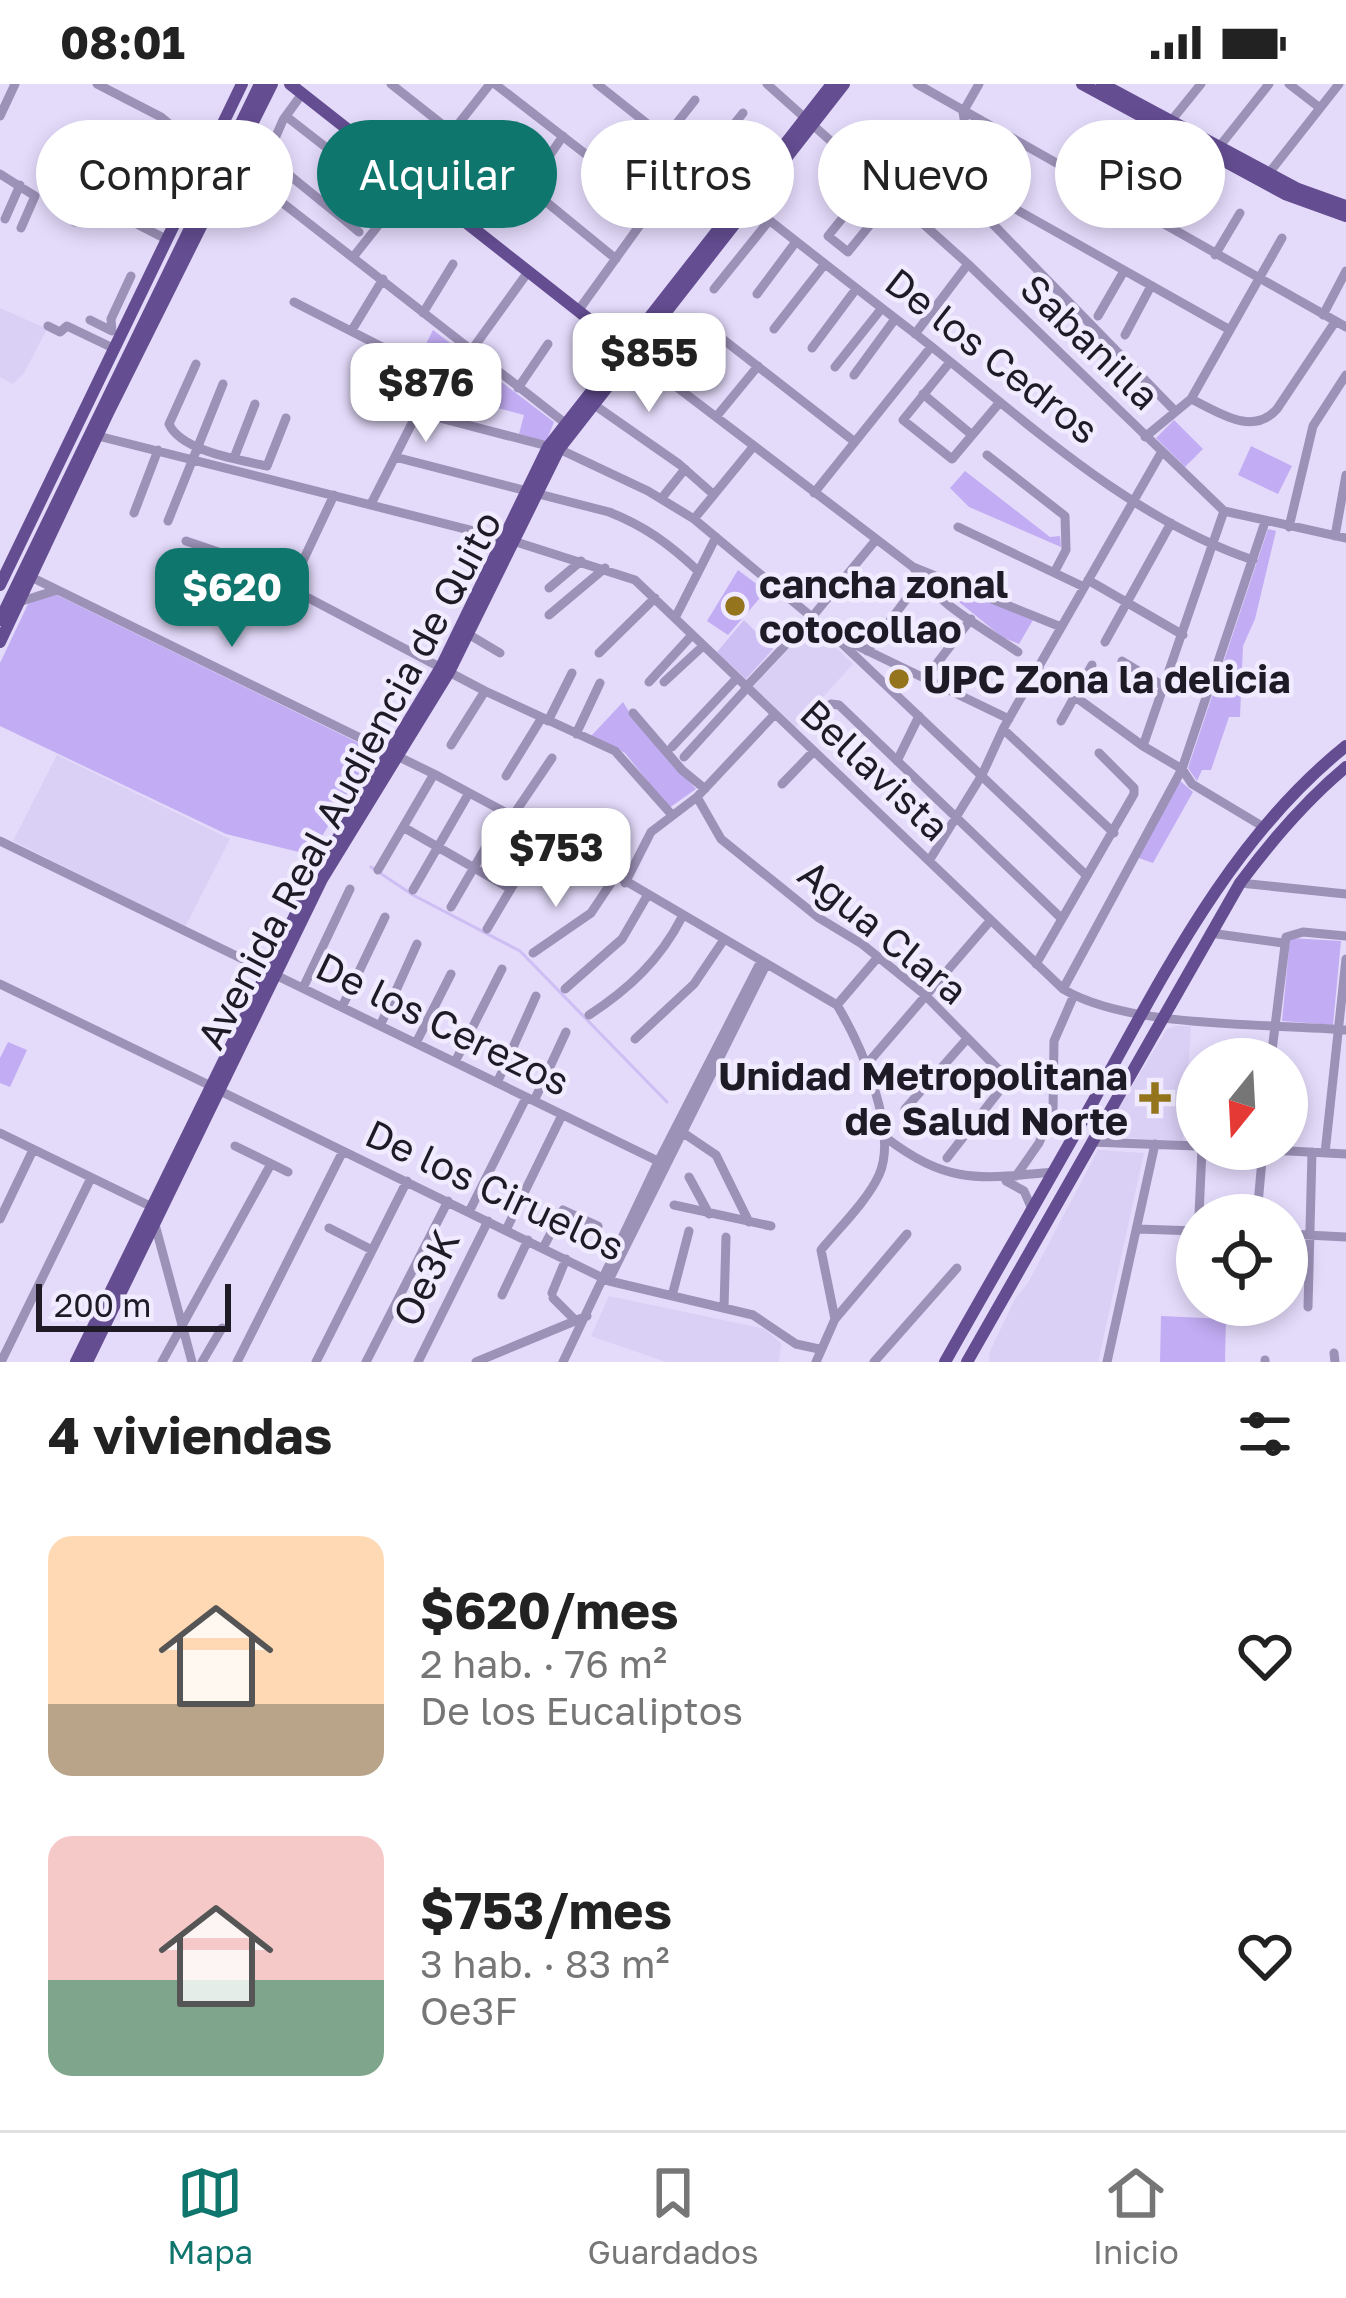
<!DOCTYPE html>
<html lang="es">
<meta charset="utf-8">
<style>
:root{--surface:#fff;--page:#f6f6f6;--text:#222;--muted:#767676;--line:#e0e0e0;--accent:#0f766e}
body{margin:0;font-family:"Golos Text",sans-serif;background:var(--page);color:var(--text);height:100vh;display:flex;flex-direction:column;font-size:45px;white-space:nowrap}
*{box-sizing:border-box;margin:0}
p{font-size:39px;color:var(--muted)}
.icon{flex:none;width:66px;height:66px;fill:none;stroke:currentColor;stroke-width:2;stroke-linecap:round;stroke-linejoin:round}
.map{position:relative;height:1278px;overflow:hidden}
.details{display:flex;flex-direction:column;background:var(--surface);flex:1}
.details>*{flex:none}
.guide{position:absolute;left:36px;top:36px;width:1275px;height:108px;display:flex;gap:24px}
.needle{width:78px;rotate:198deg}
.fabs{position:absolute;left:1176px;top:954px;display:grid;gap:24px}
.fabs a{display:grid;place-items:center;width:132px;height:132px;border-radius:50%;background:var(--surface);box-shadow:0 6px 18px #0003;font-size:60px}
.scale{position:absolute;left:36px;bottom:30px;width:195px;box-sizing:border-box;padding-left:12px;border:6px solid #1e1b26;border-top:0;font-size:33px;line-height:42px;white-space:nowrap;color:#1e1b26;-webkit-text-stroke:9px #f0ebfe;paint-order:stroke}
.price{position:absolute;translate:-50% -102px;padding:0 27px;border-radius:24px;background:#fff;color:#222;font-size:39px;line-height:78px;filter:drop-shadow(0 3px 6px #0008)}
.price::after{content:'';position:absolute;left:50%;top:72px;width:36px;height:27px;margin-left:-18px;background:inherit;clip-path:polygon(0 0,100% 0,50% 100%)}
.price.selected{background:var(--accent);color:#fff}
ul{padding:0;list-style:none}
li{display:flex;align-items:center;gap:36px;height:300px;padding:0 48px}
li span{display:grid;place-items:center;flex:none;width:336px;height:240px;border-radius:24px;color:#555}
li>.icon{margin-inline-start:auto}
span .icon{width:144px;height:144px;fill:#fffc;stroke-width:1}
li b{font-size:51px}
h2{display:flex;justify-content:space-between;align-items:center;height:144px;padding:0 48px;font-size:51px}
.chip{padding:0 42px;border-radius:54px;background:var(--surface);box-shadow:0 6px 18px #0003;font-size:42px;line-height:108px}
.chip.selected{background:var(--accent);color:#fff}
.status{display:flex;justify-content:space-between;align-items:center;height:84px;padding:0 60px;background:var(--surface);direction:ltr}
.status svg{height:33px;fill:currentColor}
.tab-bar{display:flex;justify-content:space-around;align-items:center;height:168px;border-top:3px solid var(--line);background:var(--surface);font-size:33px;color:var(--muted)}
.tab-bar a{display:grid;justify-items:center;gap:6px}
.tab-bar .selected{color:var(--accent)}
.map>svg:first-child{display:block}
.built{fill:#dacff5}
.green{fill:#c2acf3}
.water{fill:#cdbef3}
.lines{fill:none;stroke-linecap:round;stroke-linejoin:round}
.stream{stroke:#cdbef3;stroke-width:3}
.minor{stroke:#9c91b7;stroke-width:9}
.major{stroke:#644d91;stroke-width:12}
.poi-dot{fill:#94751d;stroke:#f0ebfe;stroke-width:4.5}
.labels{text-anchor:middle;stroke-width:9;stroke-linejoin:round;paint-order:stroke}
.street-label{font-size:39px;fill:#1e1b26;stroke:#f0ebfe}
.poi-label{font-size:39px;font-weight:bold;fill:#1e1b26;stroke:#f0ebfe;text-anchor:start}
</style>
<div class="status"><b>08:01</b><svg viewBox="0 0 49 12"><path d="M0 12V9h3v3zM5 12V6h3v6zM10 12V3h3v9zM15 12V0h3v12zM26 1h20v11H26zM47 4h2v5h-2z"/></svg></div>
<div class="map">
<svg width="1346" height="1278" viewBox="0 0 1346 1278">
<rect width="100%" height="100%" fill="#e4dbfb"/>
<path class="built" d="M0,224L47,245L24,289L13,300L0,293Z
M812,540L853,580L795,644L753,603Z
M57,671L230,755L185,843L13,757Z
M1176,942H1191L1183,1057L1108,1053L1106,1045L1167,945Z
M1098,1066L1144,1069L1098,1278H989L990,1267L1015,1215L1028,1199Z
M609,1212L765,1245L781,1259L779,1278H666L591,1252Z"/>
<path class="green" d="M433,246L554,338L546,358L519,350L524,331L478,319L484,292L446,280L423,266Z
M1174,336L1203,365L1185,383L1156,354Z
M1251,362L1292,382L1278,410L1238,391Z
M965,387L1050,453L1060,452L1061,463L969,423L950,404Z
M1268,445L1276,447L1255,535L1243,562L1240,633H1229L1211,686H1202L1197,697L1188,684Z
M738,486L766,507L728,551L707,537Z
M921,487L1033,536L1019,560L1002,553Z
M55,510L373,666L311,771L226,750L0,642V579L28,520Z
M623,618L636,639L696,705L669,724L625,669L591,652Z
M1178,695L1193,708L1153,779L1133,772Z
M1290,854L1341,857L1333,941L1282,937Z
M8,958L27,966L10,1003L0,999V974Z
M1161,1232L1226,1235L1225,1278H1160Z"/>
<path class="water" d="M744,536L773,565L746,595L717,568Z"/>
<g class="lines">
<path class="stream" d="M371,783L413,811L520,867L667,1018"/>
<path class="minor" d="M97,0L161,33L207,72
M391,0L495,82
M495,0L623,99
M597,0C702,83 807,167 913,248C1020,331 1123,432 1253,476
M767,0L968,180L1224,427L1346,454
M917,0L1346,243
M1289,0L1320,24
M299,14L283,36L267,73L347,138
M963,28L974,95L980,105L1230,246
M963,28L979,0
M0,32L15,0
M287,33L377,103
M1171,37L1201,0
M563,52L528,103L616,175
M665,54L695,16
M1219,63L1269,0
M234,81L565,339
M701,82L743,29
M1269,89L1339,0
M0,90L35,112L21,144
M874,95L828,152L848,168L886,121
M1094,102L1117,60
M995,114L986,133L1175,327
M96,117L173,141
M107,123L128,81
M60,127L75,138L88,136L112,84L118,79L128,81L141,91L125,129
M125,129L131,137L166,155
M1144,130L1185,56
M5,135L20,101
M359,148L347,138L394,83
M1215,171L1240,129
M354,172L490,0
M714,205L768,138
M757,210L795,159
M294,218L386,265
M578,227L663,109
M423,229L453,180
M1323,231L1346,187
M1098,232L1124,187
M90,236L112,247
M702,239L855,358
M48,242L60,248L67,242L113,264
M774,245L824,181
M352,246L383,195
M112,247L111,235L131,192
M915,250L968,180
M1125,251L1151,202
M812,264L856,205
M471,267L528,188
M632,269L913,483C935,519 983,544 1018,568
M950,278L903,336L952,375L1000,318
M196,280L169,340C181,367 239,376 267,382L286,334
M835,283L882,224
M854,291L895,235
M518,304L548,260
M923,310L972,351
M1191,315C1219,328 1252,353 1277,325L1335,238
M593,320L679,380L713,410
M417,328L559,365L648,407L694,435L831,549L1086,791
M716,333L758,282
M98,352L513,457L635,496L1063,905C1129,945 1268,939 1346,946
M1145,353L1191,315L1282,154
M987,371L1065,432L1066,466L1055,487
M395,373L609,428C645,442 669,460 697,486
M234,374L255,320
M814,409L931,263
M661,415L685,385
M371,420L439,286L476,292
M134,429L158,366
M694,435L753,363
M168,437L223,300
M958,443L1084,503
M1289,443L1313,342L1346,291
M1335,452L1346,391
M186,457L227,471L485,607L615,667L672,731
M301,481L334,411
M913,483L1061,543
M31,493L434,690L544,749L837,921C860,959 899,1047 879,1091C867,1117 840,1143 821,1166L835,1235L816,1278
M1088,496L1183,551
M549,504L581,477
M19,518L57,506
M549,531L605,484
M676,532L716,453
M468,550L500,569
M841,554L1009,635
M1105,558L1171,439
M867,567L921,496
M599,569L655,514
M1122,577L1165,603
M1037,585L1143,662L1182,685L1192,700L1262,742
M925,595L971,535
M649,598L692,551
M664,598L703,562
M745,604L812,533L875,457
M831,620L839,621L1061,834
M633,629L682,686L705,705
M548,637L572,589
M1061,637L1092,581
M1003,645L1114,749
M576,650L600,599
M451,661L485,607
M1143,662L1224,427
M672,663L736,595
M684,673L746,605
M897,677L919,632
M506,692L541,635
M782,700L813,668
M697,713L721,755L819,834L862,860L924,910L998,985L1014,988L1054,982
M512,733L552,674
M403,743L511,805
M0,757L666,1081
M929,777L982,691L1003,645L1161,369
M378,786L434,690
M625,799L651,748L697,713L773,632
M1240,799L1346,810
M413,806L469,709
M451,823L505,730
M487,845L544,749
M1210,849L1283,859
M533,869L591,829L615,793
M1036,880L1134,710V704L1099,669
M0,900L211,1002
M303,904L350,805
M565,905L622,855L647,812
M1063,905L1182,685L1265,438
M837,921L878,873
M342,923L385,833
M589,931C629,905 660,876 682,833
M380,942L417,860
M635,955L694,900L723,857
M416,959L451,890
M1271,975L1286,853L1303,848L1346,852
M455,978L502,885
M867,980L990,837
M497,999L536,912
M218,1006L609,1197L753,1231L796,1260L819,1265
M534,1017L566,948
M905,1025L966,956
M682,1048L716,1071L749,1138
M0,1049L150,1122L192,1278
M885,1053C948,1101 979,1095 1054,1088
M1091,1058L1197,1062
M235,1062L288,1088
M1253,1065L1346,1070
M1325,1069L1346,875
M947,1074L1014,988
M1016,1092L1039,1059L1053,1026L1054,957L1074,911
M689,1093L709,1130
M1006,1097L1024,1107L1032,1125
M674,1121L771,1142
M469,1128L526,1014
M1199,1131L1202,1065
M1257,1131L1263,1065
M0,1135L33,1066
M329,1144L372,1166
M1137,1145L1197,1147
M506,1146L562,1031
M1287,1150L1346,1153
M543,1164L563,1126L598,1142
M611,1192L764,885
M552,1209L566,1175
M502,1211L528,1156
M672,1212L689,1147
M553,1214L575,1236
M1196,1216L1197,1180
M1308,1223L1312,1068
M724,1224L726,1153
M835,1235L907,1150
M1334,1269L1335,1278
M1265,1276V1278
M1,1278L91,1094
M162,1278L271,1080
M202,1278L222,1244
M237,1278L343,1067
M316,1278L407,1097
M366,1278L448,1117
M418,1278L488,1137
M476,1278L587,1232
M563,1278L658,1078L760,879
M874,1278L957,1184
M1107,1278L1155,1060"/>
<path class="major" d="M290,0L628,266
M1082,0L1285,110L1346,132
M1102,0L1298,105L1346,122
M0,501L242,0
M0,536L260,0
M0,558L108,329L272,0
M330,767L441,583L548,363L832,0
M76,1278L305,811
M87,1278L322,795L449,588L559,365L844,0
M945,1278C994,1191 1045,1104 1094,1016C1164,890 1231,754 1346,662
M967,1278L1240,799C1272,756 1305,717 1346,683"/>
</g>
<g class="poi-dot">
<circle cx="735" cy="522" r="12"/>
<circle cx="899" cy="595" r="12"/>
<path d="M1149 996h12v12h12v12h-12v12h-12v-12h-12v-12h12z"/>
</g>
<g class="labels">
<g class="street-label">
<text transform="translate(1090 258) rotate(44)" y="14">Sabanilla</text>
<text transform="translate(992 272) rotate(38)" y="14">De los Cedros</text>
<text transform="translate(875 686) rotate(43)" y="14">Bellavista</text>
<text transform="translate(349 696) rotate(-62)" y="14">Avenida Real Audiencia de Quito</text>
<text transform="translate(883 848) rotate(39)" y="14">Agua Clara</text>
<text transform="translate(443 940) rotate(26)" y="14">De los Cerezos</text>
<text transform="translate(495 1106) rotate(25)" y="14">De los Ciruelos</text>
<text transform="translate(426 1194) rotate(-64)" y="14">Oe3K</text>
</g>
<g class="poi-label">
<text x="759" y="514">cancha zonal<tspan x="759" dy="45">cotocollao</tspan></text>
<text x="923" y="609">UPC Zona la delicia</text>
<text x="1128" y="1006" text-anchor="end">Unidad Metropolitana<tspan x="1128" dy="45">de Salud Norte</tspan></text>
</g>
</g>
</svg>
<div class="fabs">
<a><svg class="needle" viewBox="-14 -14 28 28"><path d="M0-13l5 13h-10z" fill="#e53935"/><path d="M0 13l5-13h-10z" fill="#767676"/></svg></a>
<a><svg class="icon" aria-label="locate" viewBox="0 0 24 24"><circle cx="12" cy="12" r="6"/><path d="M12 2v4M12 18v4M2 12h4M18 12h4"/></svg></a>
</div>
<div class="scale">200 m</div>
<b class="price" style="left:649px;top:331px">$855</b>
<b class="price" style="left:426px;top:361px">$876</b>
<b class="price selected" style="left:232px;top:566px">$620</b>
<b class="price" style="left:556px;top:826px">$753</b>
<div class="guide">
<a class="chip">Comprar</a>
<a class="chip selected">Alquilar</a>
<a class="chip">Filtros</a>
<a class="chip">Nuevo</a>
<a class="chip">Piso</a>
</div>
</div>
<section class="details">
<h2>4 viviendas<svg class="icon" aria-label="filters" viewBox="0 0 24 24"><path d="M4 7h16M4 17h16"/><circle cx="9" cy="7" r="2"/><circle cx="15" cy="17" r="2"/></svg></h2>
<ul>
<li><span style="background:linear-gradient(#ffd9b3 70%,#b9a48a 0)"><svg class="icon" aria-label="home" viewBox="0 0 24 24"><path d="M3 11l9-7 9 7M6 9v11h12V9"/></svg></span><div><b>$620/mes</b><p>2 hab. · 76 m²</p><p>De los Eucaliptos</p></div><svg class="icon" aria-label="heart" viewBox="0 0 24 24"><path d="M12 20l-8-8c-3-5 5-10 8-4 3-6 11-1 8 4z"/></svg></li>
<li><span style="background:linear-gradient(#f6c9c9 60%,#7fa58c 0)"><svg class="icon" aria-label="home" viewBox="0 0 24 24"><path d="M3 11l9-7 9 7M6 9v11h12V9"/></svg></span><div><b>$753/mes</b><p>3 hab. · 83 m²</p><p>Oe3F</p></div><svg class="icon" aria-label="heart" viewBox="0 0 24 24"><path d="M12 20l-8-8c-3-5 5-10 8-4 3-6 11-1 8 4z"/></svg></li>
</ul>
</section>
<nav class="tab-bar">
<a class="selected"><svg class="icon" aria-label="map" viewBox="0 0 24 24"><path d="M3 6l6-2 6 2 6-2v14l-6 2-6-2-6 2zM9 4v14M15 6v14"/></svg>Mapa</a>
<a><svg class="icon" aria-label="saved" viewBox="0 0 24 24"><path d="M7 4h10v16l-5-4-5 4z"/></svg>Guardados</a>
<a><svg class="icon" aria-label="home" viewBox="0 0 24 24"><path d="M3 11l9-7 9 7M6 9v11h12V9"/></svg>Inicio</a>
</nav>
